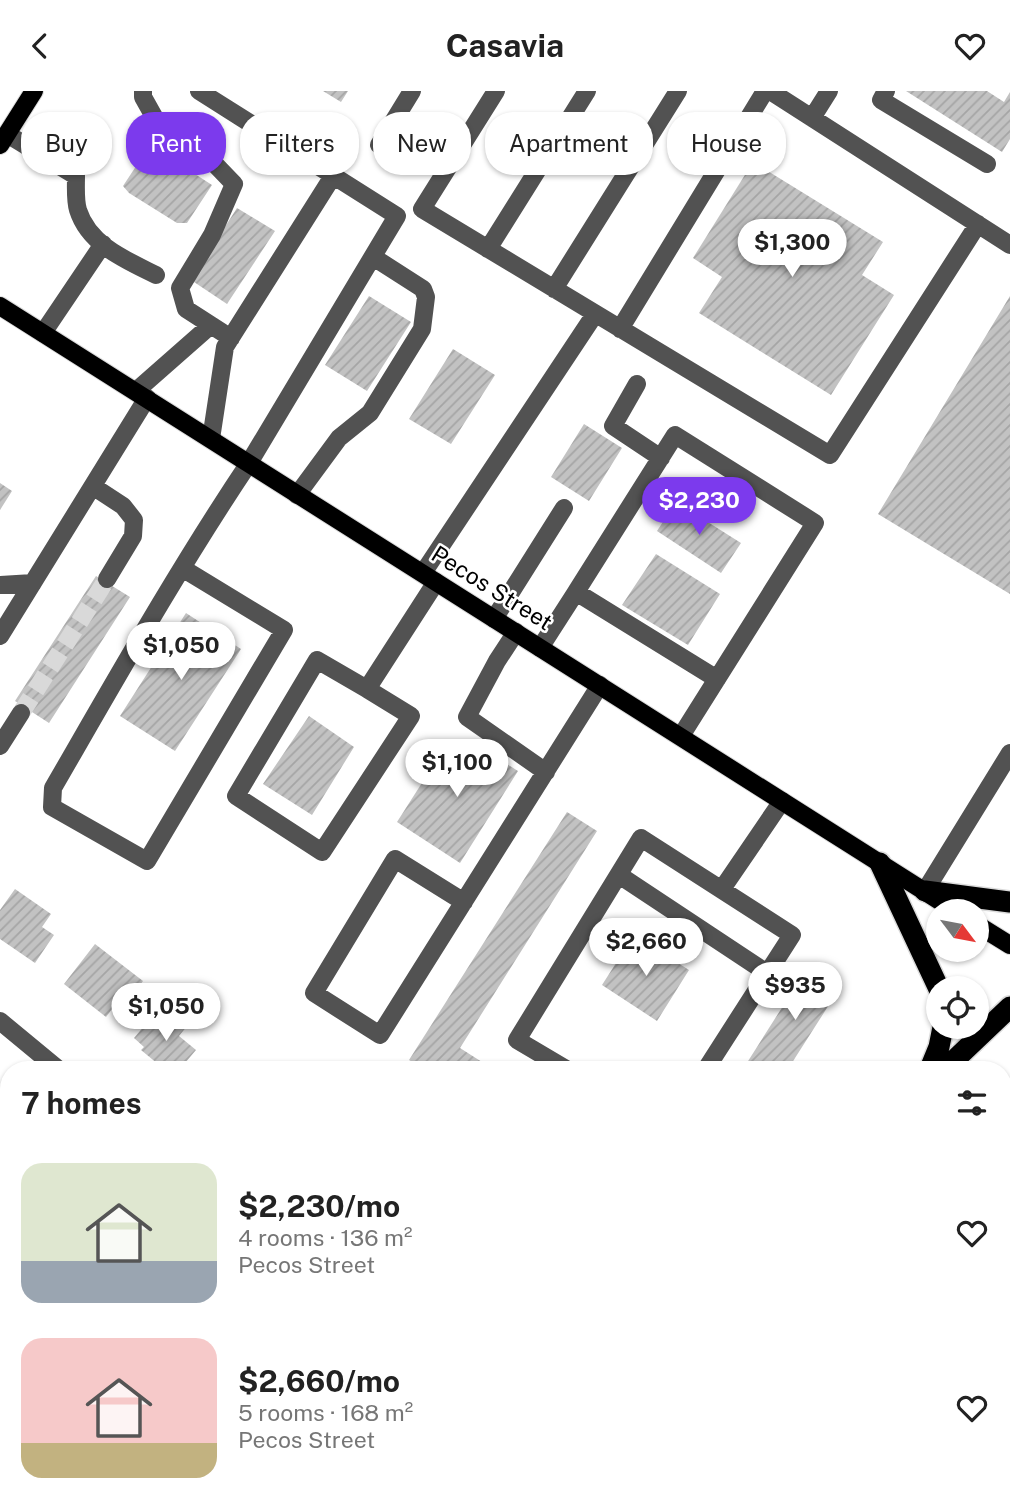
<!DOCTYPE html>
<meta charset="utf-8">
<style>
:root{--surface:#fff;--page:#f6f6f6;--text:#222;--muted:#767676;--accent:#7c3aed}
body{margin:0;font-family:"Public Sans",sans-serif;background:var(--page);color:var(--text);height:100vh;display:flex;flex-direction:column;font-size:26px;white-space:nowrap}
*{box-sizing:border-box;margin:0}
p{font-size:23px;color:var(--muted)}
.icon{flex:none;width:38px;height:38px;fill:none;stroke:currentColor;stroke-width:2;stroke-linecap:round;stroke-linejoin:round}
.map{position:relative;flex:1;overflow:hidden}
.side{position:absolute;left:0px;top:970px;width:1012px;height:450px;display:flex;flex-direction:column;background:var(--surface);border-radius:28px 28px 0 0;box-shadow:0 2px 5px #0004}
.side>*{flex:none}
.banner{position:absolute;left:21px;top:21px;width:970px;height:63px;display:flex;gap:14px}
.needle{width:46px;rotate:122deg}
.buttons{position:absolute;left:926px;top:808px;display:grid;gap:14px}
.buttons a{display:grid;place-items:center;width:63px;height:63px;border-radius:50%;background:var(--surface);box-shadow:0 2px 5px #0004;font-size:35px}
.price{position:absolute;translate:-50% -60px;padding:0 16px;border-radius:24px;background:#fff;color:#222;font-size:23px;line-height:46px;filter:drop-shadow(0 2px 4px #0008)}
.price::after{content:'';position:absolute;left:50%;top:42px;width:21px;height:16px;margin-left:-10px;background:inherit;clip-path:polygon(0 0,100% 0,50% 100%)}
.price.selected{background:var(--accent);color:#fff}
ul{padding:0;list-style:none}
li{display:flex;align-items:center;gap:21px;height:175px;padding:0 21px}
li span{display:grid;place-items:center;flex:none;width:196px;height:140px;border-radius:21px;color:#555}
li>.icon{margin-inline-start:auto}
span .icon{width:84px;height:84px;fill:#fffc;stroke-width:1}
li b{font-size:30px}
h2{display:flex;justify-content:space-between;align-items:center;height:84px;padding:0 21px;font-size:30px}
.tag{padding:0 24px;border-radius:28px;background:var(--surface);box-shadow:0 2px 5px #0004;font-size:24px;line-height:63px}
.tag.selected{background:var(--accent);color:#fff}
header{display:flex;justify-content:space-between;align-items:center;height:91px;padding:0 21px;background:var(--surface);font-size:32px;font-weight:700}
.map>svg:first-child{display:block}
.building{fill:url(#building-hatch)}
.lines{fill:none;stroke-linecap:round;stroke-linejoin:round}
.minor-tunnel{stroke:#d9d9d9;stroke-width:18;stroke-dasharray:18 9;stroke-linecap:butt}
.major-casing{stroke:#dbdbdb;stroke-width:20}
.highway-casing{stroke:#dbdbdb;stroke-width:24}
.minor{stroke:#525252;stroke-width:18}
.major{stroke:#000;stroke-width:18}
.highway{stroke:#000;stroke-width:21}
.labels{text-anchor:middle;stroke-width:5;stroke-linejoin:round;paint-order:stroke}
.street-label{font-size:23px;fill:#000;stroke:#fff}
</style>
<header><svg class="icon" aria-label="back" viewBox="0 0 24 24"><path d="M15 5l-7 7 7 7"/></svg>Casavia<svg class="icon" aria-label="heart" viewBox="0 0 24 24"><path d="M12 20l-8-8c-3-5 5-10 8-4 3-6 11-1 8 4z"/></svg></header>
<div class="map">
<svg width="1010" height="1419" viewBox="0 0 1010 1419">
<defs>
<pattern id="building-hatch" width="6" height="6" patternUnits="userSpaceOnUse" patternTransform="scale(1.75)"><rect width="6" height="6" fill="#c2c2c2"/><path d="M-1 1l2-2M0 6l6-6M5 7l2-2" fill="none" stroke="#a5a5a5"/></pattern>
</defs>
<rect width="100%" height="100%" fill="#fff"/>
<path class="building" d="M323,0H348L341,11Z
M906,0H987L1004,11L1010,1V48L1002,61Z
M150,54L212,94L187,132H177L129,102L123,95Z
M753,71L883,151L862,184L894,204L831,304L699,222L722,186L693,167Z
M237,117L275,140L227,213L191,189Z
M369,205L411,231L367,300L325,274Z
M1010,205V503L878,423Z
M453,258L495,284L451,353L409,328Z
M584,333L622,357L589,410L551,386Z
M0,392L12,400L0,419Z
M676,411L741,452L721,482L657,440Z
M656,463L720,503L688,554L622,514Z
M96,485L130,506L49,632L15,610Z
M186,522L241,558L175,660L120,625Z
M309,625L354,656L312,724L263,693Z
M450,648L472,663L478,655L518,680L460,772L397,731Z
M567,721L597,740L460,957L493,978H424L409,969Z
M15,798L51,823L42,836L54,844L35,872L0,848V819Z
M634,844L689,879L657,930L602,894Z
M95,853L143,890L129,909L123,904L106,926L64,893Z
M809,874L841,895L788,978H743Z
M171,923L187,935L179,945L196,959L180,978H164L141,959L144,956L134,947L150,928L161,936Z
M0,1001L9,1008V1049L0,1058Z
M9,1215V1253L0,1244V1224Z
M145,1410H185L175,1419H152Z
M357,1410H387L397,1419H349Z"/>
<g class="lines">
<path class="minor-tunnel" d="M21,622L107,488"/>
<g class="major-casing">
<path id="major" d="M0,54L34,0
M0,215L957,821
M976,833L1010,854"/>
</g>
<g class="highway-casing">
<path id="highway" d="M880,772L939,898
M925,800L1010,811
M930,978L939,956L943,936
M945,978L1010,916
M1003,1136L1010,1130
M1003,1167L1010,1161
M1003,1229L1010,1223
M1003,1275L1010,1269
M1003,1389L1010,1386
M517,1419L526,1410
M628,1419L640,1410
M663,1419L675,1410
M697,1419L707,1410
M753,1419L765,1410
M823,1419L834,1410
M948,1419L963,1410"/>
</g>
<path class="minor" d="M143,0V6L162,40L208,66L234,93L212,144L180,197L186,218L231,247
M496,0L422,118L830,364L978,133
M770,0L1010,154
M886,0L881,9L987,73
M812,27L829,0
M7,43L76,85C76,96 75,109 78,119C89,154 126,169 156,184
M379,54L412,0
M488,158L587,0
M554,198L678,0
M620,238L765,0
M43,242L103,153
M637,293L613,335L661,367
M136,300L211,234
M211,348L225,256L333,85
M94,396L123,415L134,429L133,445L107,488
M297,404L339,347L370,322L422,238L426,206L423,198L373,166
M182,477L284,539L147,770L52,716L53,697C116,588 178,478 249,372L397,125L199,0
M423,482L595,223
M0,494L33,492
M494,528L564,417
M516,541L497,570L467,626L546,681
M0,545L147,307
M540,557L576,501
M367,598L317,569L236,705L322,761L411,625L367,598L436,491
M681,645L815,432L675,344L576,501L717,588
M0,655L21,622
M619,784L767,882
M722,798L782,710
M925,800L1010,662
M464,811L395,768L314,902L380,944L600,594
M0,930L58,978
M566,978L517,949L641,747L792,844L706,978
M0,1346L9,1355
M56,1410L63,1419
M263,1419L275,1410"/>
<use href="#major" class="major"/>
<use href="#highway" class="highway"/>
</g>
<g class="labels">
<g class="street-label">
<text transform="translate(492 497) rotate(32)" y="8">Pecos Street</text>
</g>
</g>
</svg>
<div class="buttons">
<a><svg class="needle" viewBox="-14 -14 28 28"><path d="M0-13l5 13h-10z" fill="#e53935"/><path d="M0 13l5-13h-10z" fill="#767676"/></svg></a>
<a><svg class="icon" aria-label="locate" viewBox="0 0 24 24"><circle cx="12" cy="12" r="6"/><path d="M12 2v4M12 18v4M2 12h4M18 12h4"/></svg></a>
</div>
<b class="price" style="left:792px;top:188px">$1,300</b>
<b class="price selected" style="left:699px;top:446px">$2,230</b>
<b class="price" style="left:181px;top:591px">$1,050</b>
<b class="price" style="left:457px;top:708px">$1,100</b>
<b class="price" style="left:646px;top:887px">$2,660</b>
<b class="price" style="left:795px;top:931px">$935</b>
<b class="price" style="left:166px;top:952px">$1,050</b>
<div class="banner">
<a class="tag">Buy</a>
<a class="tag selected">Rent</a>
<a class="tag">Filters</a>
<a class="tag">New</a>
<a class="tag">Apartment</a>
<a class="tag">House</a>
</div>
<section class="side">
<h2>7 homes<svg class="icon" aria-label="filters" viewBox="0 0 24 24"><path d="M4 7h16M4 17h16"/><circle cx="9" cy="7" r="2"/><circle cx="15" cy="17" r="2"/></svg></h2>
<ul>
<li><span style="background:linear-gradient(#dfe7d0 70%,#9aa5b1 0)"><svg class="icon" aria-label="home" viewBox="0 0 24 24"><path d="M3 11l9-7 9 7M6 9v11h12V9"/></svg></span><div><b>$2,230/mo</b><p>4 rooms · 136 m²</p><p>Pecos Street</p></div><svg class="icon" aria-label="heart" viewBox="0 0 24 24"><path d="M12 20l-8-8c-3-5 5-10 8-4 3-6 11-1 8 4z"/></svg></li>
<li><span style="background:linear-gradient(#f6c9c9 75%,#c2b280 0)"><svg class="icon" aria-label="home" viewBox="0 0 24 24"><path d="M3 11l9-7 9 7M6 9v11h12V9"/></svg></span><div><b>$2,660/mo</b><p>5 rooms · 168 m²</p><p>Pecos Street</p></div><svg class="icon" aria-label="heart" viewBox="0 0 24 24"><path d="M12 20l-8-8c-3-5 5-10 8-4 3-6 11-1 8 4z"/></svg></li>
</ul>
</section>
</div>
